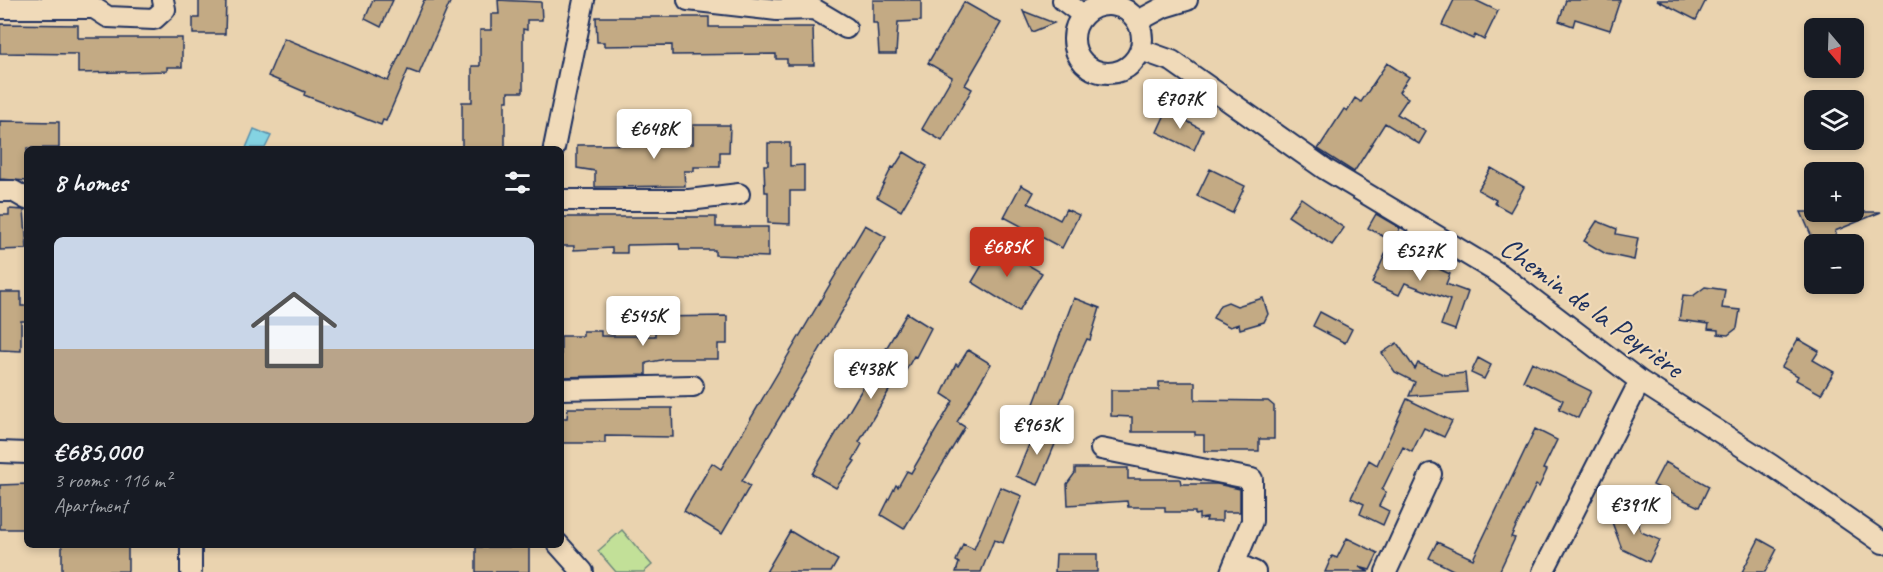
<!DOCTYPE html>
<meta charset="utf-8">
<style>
:root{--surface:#171b24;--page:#242831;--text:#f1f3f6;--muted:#9ea1a6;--line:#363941;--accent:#c8321e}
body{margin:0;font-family:Caveat,sans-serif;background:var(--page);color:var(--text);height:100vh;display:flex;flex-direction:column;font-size:22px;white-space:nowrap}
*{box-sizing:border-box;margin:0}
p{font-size:20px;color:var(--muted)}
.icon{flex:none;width:33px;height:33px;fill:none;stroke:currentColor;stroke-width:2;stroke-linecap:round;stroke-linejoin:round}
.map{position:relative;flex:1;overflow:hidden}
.side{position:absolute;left:24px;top:146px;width:540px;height:402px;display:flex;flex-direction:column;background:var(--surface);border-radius:9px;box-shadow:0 3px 9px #0003}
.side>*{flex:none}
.needle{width:39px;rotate:161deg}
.controls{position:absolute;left:1804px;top:18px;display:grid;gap:12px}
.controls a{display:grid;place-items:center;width:60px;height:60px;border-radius:9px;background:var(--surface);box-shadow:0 3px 9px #0003;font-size:30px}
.price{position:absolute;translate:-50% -51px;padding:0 14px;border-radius:6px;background:#fff;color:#222;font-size:20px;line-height:39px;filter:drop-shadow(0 2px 3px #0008)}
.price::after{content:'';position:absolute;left:50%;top:36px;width:18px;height:14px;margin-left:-9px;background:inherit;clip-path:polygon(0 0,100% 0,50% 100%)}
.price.current{background:var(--accent);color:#fff}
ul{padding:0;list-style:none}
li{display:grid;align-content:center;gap:12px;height:318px;padding:0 30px}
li+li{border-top:2px solid var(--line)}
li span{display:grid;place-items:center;height:186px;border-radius:9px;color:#555}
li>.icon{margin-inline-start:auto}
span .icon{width:108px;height:108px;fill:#fffc;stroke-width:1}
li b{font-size:26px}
h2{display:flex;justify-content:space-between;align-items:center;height:72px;padding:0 30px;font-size:26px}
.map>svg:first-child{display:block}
.green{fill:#c2e098;stroke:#6e887b;stroke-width:1.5}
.water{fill:#84d3e2;stroke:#5a91ad;stroke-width:1.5}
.building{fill:#c3aa84;stroke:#1b2f5e;stroke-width:1.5}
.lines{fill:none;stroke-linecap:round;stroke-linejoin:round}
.minor-casing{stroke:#1b2f5e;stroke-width:24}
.minor{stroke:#f0dab9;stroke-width:20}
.labels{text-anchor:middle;stroke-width:4.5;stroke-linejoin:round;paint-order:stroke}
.street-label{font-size:30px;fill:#1b2f5e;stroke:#f0dab9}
</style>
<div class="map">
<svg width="1883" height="572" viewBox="0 0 1883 572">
<rect width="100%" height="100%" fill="#ead3af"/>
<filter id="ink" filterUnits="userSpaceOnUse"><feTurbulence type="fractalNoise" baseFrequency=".0167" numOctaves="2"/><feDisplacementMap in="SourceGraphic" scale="12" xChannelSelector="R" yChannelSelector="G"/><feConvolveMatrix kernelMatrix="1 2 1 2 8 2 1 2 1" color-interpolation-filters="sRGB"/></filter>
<g filter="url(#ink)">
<path class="green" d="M622,530L652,565L644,572H616L598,551Z"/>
<path class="water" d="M254,129L271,136L265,148H246Z"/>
<path class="building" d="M199,0H226L225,34H193V18H199Z
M373,0H393L381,27L365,19Z
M424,0H451L419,74L408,70L386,121L383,120L381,125L304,95L305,92L268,76L284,38L388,81Z
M498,0L541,2L542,20H527V30L523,29V92H508V101H505V148H462V102H472V66H480V30H491V14H499Z
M873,0H921V21L898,22L896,54H879L877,23H873Z
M1454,0H1475L1498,11L1484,40L1475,35L1473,39L1442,25Z
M1566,0H1620L1610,30L1575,19L1573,26L1559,21Z
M1657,0H1706L1696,20Z
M964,2L1001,23L965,85L972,89L942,141L922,129L952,77L928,63Z
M1023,11L1054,23L1032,32Z
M596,17H709V27H813L814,65H787V59H776V54L672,55V45L604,46V42H597Z
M0,24L78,25V38H182V67H167V71L78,73V54L0,53Z
M1387,63L1409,77L1399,92L1408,98L1397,114L1426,132L1419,144L1385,123L1354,172L1318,149L1344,109L1347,111L1355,98L1361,102Z
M1167,110L1203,130L1194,150L1157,132Z
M0,121L59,122V148H27V181L0,179Z
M693,125H730L729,152H720V167H694V171H684L685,186L595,187V171L577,168V145L693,144Z
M768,143H790V166L804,165V191H790V224L768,223V192H765L764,165H768Z
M904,152L927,166L901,211L877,197L892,167L894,168Z
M1491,168L1524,187L1510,212L1494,203L1496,200L1478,190Z
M1210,169L1245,186L1232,213L1197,196Z
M1021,185L1034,192L1028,203L1060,220L1066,209L1079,215L1062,248L1004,217Z
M1301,198L1344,228L1332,245L1288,216Z
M9,209L24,210L27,249L0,250V215H9Z
M1801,212H1881L1835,231L1840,244H1815Z
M1376,214L1400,228L1393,242L1368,228Z
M561,217H716V227H768V257L715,255V250H680L679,244L627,245V253H612V248L574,250V246H561Z
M1597,221L1617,229L1616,234L1638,238L1634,260L1606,254L1584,241Z
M865,225L886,237L742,481L750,486L722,534L684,511L712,463L721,469Z
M994,245L1042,273L1019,311L972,282Z
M1389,246L1450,274L1446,284L1468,292L1455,330L1441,325L1450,300L1405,283L1399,295L1372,283Z
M1705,287L1725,290L1722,308L1740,310L1737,328L1728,335L1718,334V330L1708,329L1709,324L1679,320L1683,295L1693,296Z
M0,292H21V306H27V321H21V351L0,350Z
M1074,298L1100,308L1090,340L1087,339L1079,356L1054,418L1032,409Z
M1263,298L1268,314L1264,322L1240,329L1239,324L1230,327L1213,318L1220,305L1228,302L1237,306Z
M1320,312L1352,329L1345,343L1313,326Z
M907,313L931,328L916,357L914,356L905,372L901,370L859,442L862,444L853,460L855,461L836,488L812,474Z
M727,316V344H718V359H666L646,363V375L561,377V336H583V331H601V336H655V317Z
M1798,339L1819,351L1813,360L1834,372L1821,394L1796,380L1798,376L1782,367Z
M1397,343L1415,369L1418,363L1445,375L1465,373L1467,392L1409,396L1415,382L1395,372L1382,353Z
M968,350L991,364L957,422L965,427L904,529L881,515L896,485L898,487L907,471L911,473L953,401L942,394L956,364L958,366Z
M1478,358L1491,365L1484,379L1471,373Z
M1532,362L1591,391L1578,418L1559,409L1563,400L1523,381Z
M1159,382H1195V400L1268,401L1274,406V439H1259V451H1204V435H1195V432H1132V417L1111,416V390H1159Z
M1407,399L1452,421L1444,437L1424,428L1412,452L1403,447L1382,490L1386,492L1379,506L1389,511L1383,525L1360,514L1364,504L1351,498L1369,460L1377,465Z
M568,408H672L673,437L605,436V443H561V418H567Z
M1036,428L1058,437L1038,485L1016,476Z
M1535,429L1557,440L1543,469L1547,470L1539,487L1536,485L1511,537L1515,538L1499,572H1457L1429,558L1437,542L1473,559Z
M1665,462L1709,486L1699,507L1653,485Z
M1075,468H1128V479H1180L1181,484H1217L1240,489V512H1222V521H1206L1207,518L1199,519V514L1195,515V512H1165V507H1128L1127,501L1068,505L1067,484L1075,473Z
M27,484V529H0V485Z
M1000,487L1022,496L1003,543L994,540L981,572H956L959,563L956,561L963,544L974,549Z
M1633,509L1641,532L1660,540L1649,562L1622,549L1610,517Z
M790,531L838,560L831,572H766Z
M1347,538L1378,553L1370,570L1359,567L1369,572H1325L1332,556L1337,558Z
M1759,539L1777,549L1765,572H1742Z
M62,544H128V571L62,572Z
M476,547H529V572H476Z
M1056,554H1097V572H1055Z"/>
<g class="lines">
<g class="minor-casing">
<path id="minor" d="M688,0L777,10L814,9L846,28
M1063,0L1083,15
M1074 39a34 34 0 1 1 68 0a34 34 0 1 1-68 0Z
M0,8H94L108,17L154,19L165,9L163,0
M1138,21L1164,7L1187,0
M1141,50L1172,61L1325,169L1500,274L1640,381L1771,465L1883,543
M554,148L584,0
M0,191H13L27,199
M561,200H689L739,194
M561,389L693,386
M1101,449L1252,479V521L1231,572
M0,452L27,453
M191,544V572
M558,544L583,572
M1235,563L1255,572
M1386,572L1431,474
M1543,572L1640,381"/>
</g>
<use href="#minor" class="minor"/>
</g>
</g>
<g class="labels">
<g class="street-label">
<text transform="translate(1592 307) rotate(36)" y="10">Chemin de la Peyrière</text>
</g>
</g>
</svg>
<div class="controls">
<a><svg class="needle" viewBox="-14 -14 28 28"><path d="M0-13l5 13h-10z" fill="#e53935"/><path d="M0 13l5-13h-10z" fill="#9ea1a6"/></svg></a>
<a><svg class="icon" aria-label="layers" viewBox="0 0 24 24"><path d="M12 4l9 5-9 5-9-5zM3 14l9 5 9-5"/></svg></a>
<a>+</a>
<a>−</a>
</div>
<b class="price" style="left:1180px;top:130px">€707K</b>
<b class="price" style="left:654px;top:160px">€648K</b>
<b class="price current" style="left:1007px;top:278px">€685K</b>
<b class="price" style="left:1420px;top:282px">€527K</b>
<b class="price" style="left:643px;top:347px">€545K</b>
<b class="price" style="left:871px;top:400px">€438K</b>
<b class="price" style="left:1037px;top:456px">€963K</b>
<b class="price" style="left:1634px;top:536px">€391K</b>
<section class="side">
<h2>8 homes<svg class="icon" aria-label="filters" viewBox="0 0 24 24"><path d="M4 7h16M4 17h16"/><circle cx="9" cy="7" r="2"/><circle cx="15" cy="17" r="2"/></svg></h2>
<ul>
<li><span style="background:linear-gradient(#c9d6e8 60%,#b9a48a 0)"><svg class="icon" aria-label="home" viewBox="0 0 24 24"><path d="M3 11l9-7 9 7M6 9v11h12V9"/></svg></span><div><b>€685,000</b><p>3 rooms · 116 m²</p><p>Apartment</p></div></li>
</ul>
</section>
</div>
